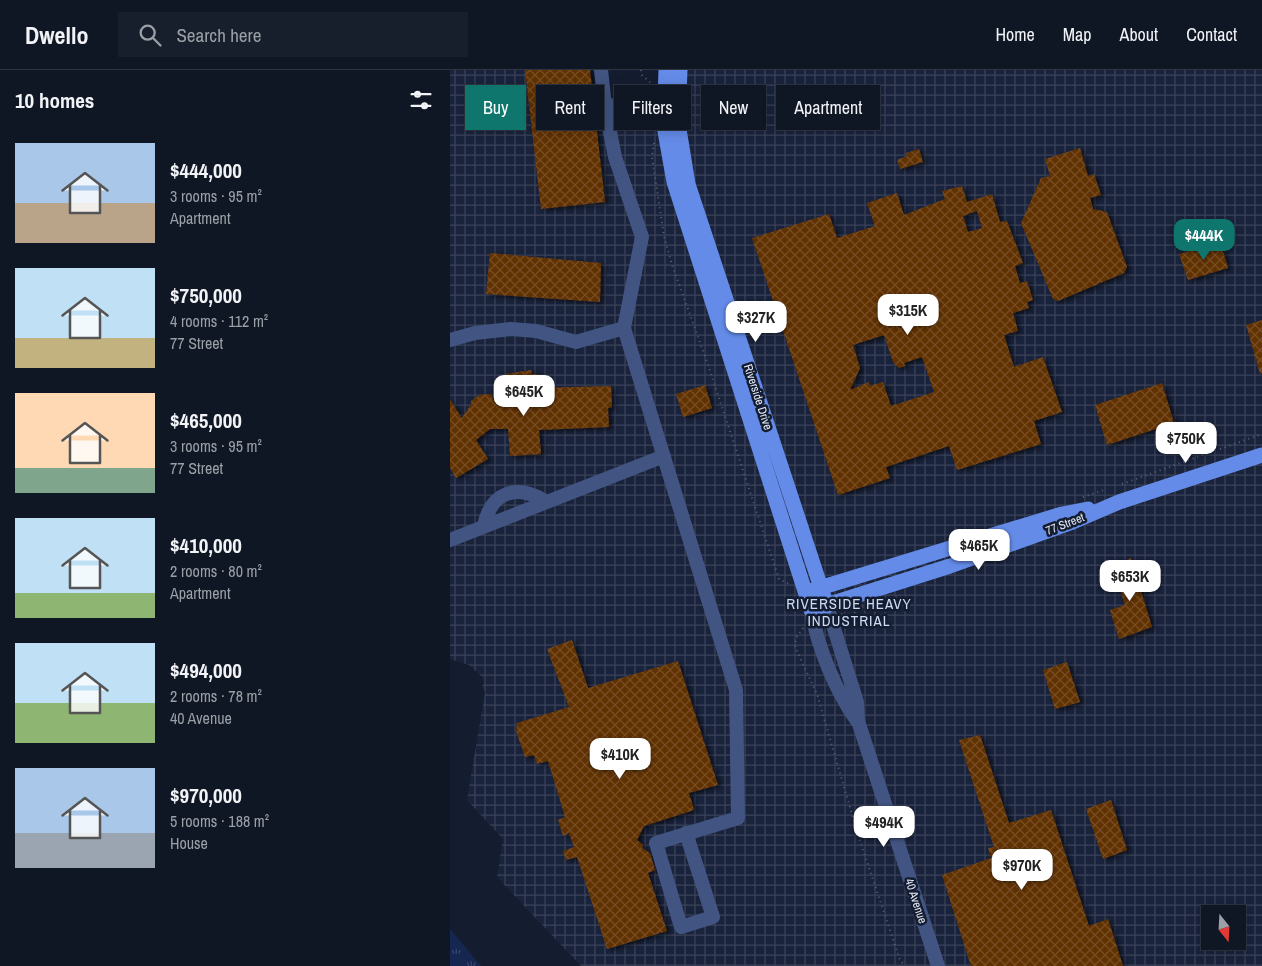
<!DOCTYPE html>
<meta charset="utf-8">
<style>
:root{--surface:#0f1624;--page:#181f2c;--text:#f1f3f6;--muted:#9b9fa6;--line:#2f3541;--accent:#0f766e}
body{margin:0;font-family:"Archivo Narrow",sans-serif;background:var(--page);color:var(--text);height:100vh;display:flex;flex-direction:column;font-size:19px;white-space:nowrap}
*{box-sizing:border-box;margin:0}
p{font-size:16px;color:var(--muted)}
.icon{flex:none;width:28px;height:28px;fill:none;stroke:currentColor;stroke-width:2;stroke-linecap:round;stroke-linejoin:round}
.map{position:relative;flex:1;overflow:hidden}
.drawer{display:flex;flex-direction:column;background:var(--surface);width:450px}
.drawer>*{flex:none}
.banner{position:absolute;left:15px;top:15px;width:475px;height:45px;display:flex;gap:10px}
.needle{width:32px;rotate:162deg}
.buttons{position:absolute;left:751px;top:835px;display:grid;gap:10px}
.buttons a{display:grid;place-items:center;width:45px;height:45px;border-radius:0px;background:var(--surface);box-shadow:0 2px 12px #0003,0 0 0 1px var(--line);font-size:25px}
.price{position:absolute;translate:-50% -42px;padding:0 11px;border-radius:10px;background:#fff;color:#222;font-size:16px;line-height:32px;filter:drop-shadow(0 1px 2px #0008)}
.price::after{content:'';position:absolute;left:50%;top:30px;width:15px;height:11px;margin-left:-8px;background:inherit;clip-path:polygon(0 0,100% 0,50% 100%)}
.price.selected{background:var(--accent);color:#fff}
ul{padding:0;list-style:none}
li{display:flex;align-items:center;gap:15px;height:125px;padding:0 15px}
li span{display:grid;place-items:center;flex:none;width:140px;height:100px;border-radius:0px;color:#555}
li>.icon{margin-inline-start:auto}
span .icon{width:60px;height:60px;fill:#fffc;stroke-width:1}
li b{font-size:21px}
h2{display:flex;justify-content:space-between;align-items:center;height:60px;padding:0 15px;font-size:21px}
.chip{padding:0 18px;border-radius:0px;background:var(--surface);box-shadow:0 2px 12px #0003,0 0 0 1px var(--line);font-size:18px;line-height:45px}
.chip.selected{background:var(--accent);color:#fff}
header{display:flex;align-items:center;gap:30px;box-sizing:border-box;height:70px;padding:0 25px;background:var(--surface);border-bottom:1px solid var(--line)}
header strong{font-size:24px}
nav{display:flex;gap:28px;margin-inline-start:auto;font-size:18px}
.search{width:350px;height:45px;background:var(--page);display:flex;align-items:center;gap:12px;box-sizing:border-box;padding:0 18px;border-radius:0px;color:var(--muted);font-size:19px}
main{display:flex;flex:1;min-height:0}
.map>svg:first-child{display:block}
.industrial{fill:url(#industrial-grid);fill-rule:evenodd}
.park{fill:url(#park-tufts)}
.building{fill:url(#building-cross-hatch);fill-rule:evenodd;filter:url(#shadow)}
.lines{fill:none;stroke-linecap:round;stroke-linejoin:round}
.path{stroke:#596172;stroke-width:2;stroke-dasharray:1 4;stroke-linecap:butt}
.minor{stroke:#425582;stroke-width:14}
.major{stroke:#648be8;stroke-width:15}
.labels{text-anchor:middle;stroke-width:5;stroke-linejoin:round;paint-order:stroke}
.street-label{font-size:12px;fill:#e4eaf8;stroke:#141d30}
.quarter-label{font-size:15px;letter-spacing:1px;fill:#cddaf5;stroke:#141d30}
</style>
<header>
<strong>Dwello</strong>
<div class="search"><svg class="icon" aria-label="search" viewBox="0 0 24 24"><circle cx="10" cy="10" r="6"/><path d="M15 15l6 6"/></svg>Search here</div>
<nav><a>Home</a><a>Map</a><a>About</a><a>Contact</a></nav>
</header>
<main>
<section class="drawer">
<h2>10 homes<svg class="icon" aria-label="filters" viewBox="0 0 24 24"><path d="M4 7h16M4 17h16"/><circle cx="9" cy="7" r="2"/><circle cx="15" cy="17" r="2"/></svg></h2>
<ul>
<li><span style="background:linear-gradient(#a9c7e8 60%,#b9a48a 0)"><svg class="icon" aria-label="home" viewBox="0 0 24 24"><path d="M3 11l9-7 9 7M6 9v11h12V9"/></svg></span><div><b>$444,000</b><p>3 rooms · 95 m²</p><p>Apartment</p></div></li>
<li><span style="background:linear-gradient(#bfe0f5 70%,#c2b280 0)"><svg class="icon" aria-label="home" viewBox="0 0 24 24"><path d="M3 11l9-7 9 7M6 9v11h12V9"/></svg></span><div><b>$750,000</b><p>4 rooms · 112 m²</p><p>77 Street</p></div></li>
<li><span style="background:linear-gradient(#ffd9b3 75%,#7fa58c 0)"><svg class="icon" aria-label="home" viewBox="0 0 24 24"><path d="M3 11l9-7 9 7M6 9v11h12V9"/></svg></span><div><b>$465,000</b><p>3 rooms · 95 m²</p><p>77 Street</p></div></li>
<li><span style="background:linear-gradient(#bfe0f5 75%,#8fb573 0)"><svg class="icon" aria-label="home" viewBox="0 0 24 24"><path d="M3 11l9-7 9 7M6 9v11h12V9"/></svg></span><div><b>$410,000</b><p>2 rooms · 80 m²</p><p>Apartment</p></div></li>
<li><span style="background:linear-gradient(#bfe0f5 60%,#8fb573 0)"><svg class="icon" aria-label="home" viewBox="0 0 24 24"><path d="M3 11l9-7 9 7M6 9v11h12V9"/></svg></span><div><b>$494,000</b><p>2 rooms · 78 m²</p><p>40 Avenue</p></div></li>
<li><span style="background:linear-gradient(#a9c7e8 65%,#9aa5b1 0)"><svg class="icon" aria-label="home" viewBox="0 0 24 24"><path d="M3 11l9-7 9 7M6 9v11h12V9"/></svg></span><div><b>$970,000</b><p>5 rooms · 188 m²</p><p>House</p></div></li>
</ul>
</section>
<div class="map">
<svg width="812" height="896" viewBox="0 0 812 896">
<defs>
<pattern id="industrial-grid" width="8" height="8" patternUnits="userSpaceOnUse" patternTransform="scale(1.25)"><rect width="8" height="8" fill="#19233c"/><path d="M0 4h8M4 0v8" fill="none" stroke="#3a4359"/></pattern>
<pattern id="park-tufts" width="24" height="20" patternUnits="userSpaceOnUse" patternTransform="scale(1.25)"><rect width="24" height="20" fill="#152651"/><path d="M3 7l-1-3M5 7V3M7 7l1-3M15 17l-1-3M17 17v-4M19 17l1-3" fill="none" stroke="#37466b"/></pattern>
<pattern id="building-cross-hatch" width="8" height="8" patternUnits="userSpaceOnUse" patternTransform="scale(1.25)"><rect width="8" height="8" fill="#613000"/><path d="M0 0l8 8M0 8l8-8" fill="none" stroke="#784e26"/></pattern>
<filter id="shadow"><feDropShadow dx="3.5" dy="2" stdDeviation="2.5" flood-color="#0009"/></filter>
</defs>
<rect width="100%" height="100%" fill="#141d30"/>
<path class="industrial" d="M0,0H138L142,37L213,31L230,0H812V896H131L47,807L53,769L17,730L35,622L32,616L34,613L32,607L19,595L0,589ZM760,844H788V871H760Z"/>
<path class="park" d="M0,859L31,896H0Z"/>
<path class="building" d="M75,0H140L155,132L91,139Z
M630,78L638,106L644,104L651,125L640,128L643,139L657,142L677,197L674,203L608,231L603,229L571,153L591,108L600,106L595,89Z
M469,79L473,92L450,99L447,90L457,86L456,83Z
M512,116L517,132L542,124L550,152L557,151L573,193L565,196L570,213L577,211L583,230L577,232L579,238L563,243L568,261L554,265L564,297L593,287L612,342L584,351L591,374L507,400L499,376L436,397L440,408L388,425L302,168L379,144L387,168L425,156L417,133L447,123L454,145L495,129L492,121ZM527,141L532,158L518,162L513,146ZM434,265L443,292L449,298L455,296L454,293L472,287L484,322L441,336L433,312L420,316L419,312L400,320L410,298L403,275Z
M770,172L778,198L738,210L729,184Z
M40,183L151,193L150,232L36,224Z
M812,250V303L810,304L796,255Z
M81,300L82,304H88V318L161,316L162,337L158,338L159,357L89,360L91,384L60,386L58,359H40L26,370L38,389L6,408L0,398V330L12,348L21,334V331L29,325L41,324L43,329L56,332L55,304Z
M712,313L724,353L657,375L645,335Z
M255,315L262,338L233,347L226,324Z
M681,488L702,557L669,569L660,540L675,535L662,497Z
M122,570L138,618L228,591L268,715L239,723L244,740L194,756L187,770L193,775L192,778L200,783L205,800L198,803L217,861L157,879L127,787L116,790L113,781L124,777L119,763L113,766L108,750L115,747L98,691L87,694L84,685L75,687L66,661L67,653L119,637L97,579Z
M617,592L630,632L605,639L593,600Z
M530,665L559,753L601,740L639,856L658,849L673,896H521L492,805L541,788L538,778L544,777L509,670Z
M661,730L677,780L653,789L636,739Z"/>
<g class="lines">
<path class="path" d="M191,0L192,5L203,15
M204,73L202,87L214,166L222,195L255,286L329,509L339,514
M770,379L812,364
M672,414L761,382
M633,427L654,420
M391,544L398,547L410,538L451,526
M353,558L346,568L345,577L367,624L408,765L450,890L455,896"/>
<path class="minor" d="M151,0L155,36L224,31
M155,36L165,87L192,167L174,258L286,620L288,748L206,773L231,857L263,847L236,763
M0,270L25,263L61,259L86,261L126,272L174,258
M34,456C41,421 67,414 95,431
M0,470L214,386
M377,536L407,632L408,651L488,896
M361,540C368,578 385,620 407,651"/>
<path class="major" d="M216,0L214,56L224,112L361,540L500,496L620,453L669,432L812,385
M230,0L228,53L238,114L377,536
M363,520L612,444L638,439"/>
</g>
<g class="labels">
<g class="street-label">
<text transform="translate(308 327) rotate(72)" y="4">Riverside Drive</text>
<text transform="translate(615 454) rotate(-21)" y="4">77 Street</text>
<text transform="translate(466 831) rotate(72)" y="4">40 Avenue</text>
</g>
<g class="quarter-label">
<text x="399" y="539">RIVERSIDE HEAVY<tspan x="399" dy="17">INDUSTRIAL</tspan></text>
</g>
</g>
</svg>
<div class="buttons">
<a><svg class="needle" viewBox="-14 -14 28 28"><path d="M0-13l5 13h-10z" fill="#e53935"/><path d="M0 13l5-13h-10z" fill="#9b9fa6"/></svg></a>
</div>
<b class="price selected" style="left:754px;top:191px">$444K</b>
<b class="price" style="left:458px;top:266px">$315K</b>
<b class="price" style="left:306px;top:273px">$327K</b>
<b class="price" style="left:74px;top:347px">$645K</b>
<b class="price" style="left:736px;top:394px">$750K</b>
<b class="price" style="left:529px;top:501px">$465K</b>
<b class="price" style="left:680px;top:532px">$653K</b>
<b class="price" style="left:170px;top:710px">$410K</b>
<b class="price" style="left:434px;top:778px">$494K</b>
<b class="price" style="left:572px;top:821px">$970K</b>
<div class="banner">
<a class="chip selected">Buy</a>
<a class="chip">Rent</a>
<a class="chip">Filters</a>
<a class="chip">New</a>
<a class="chip">Apartment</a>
</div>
</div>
</main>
